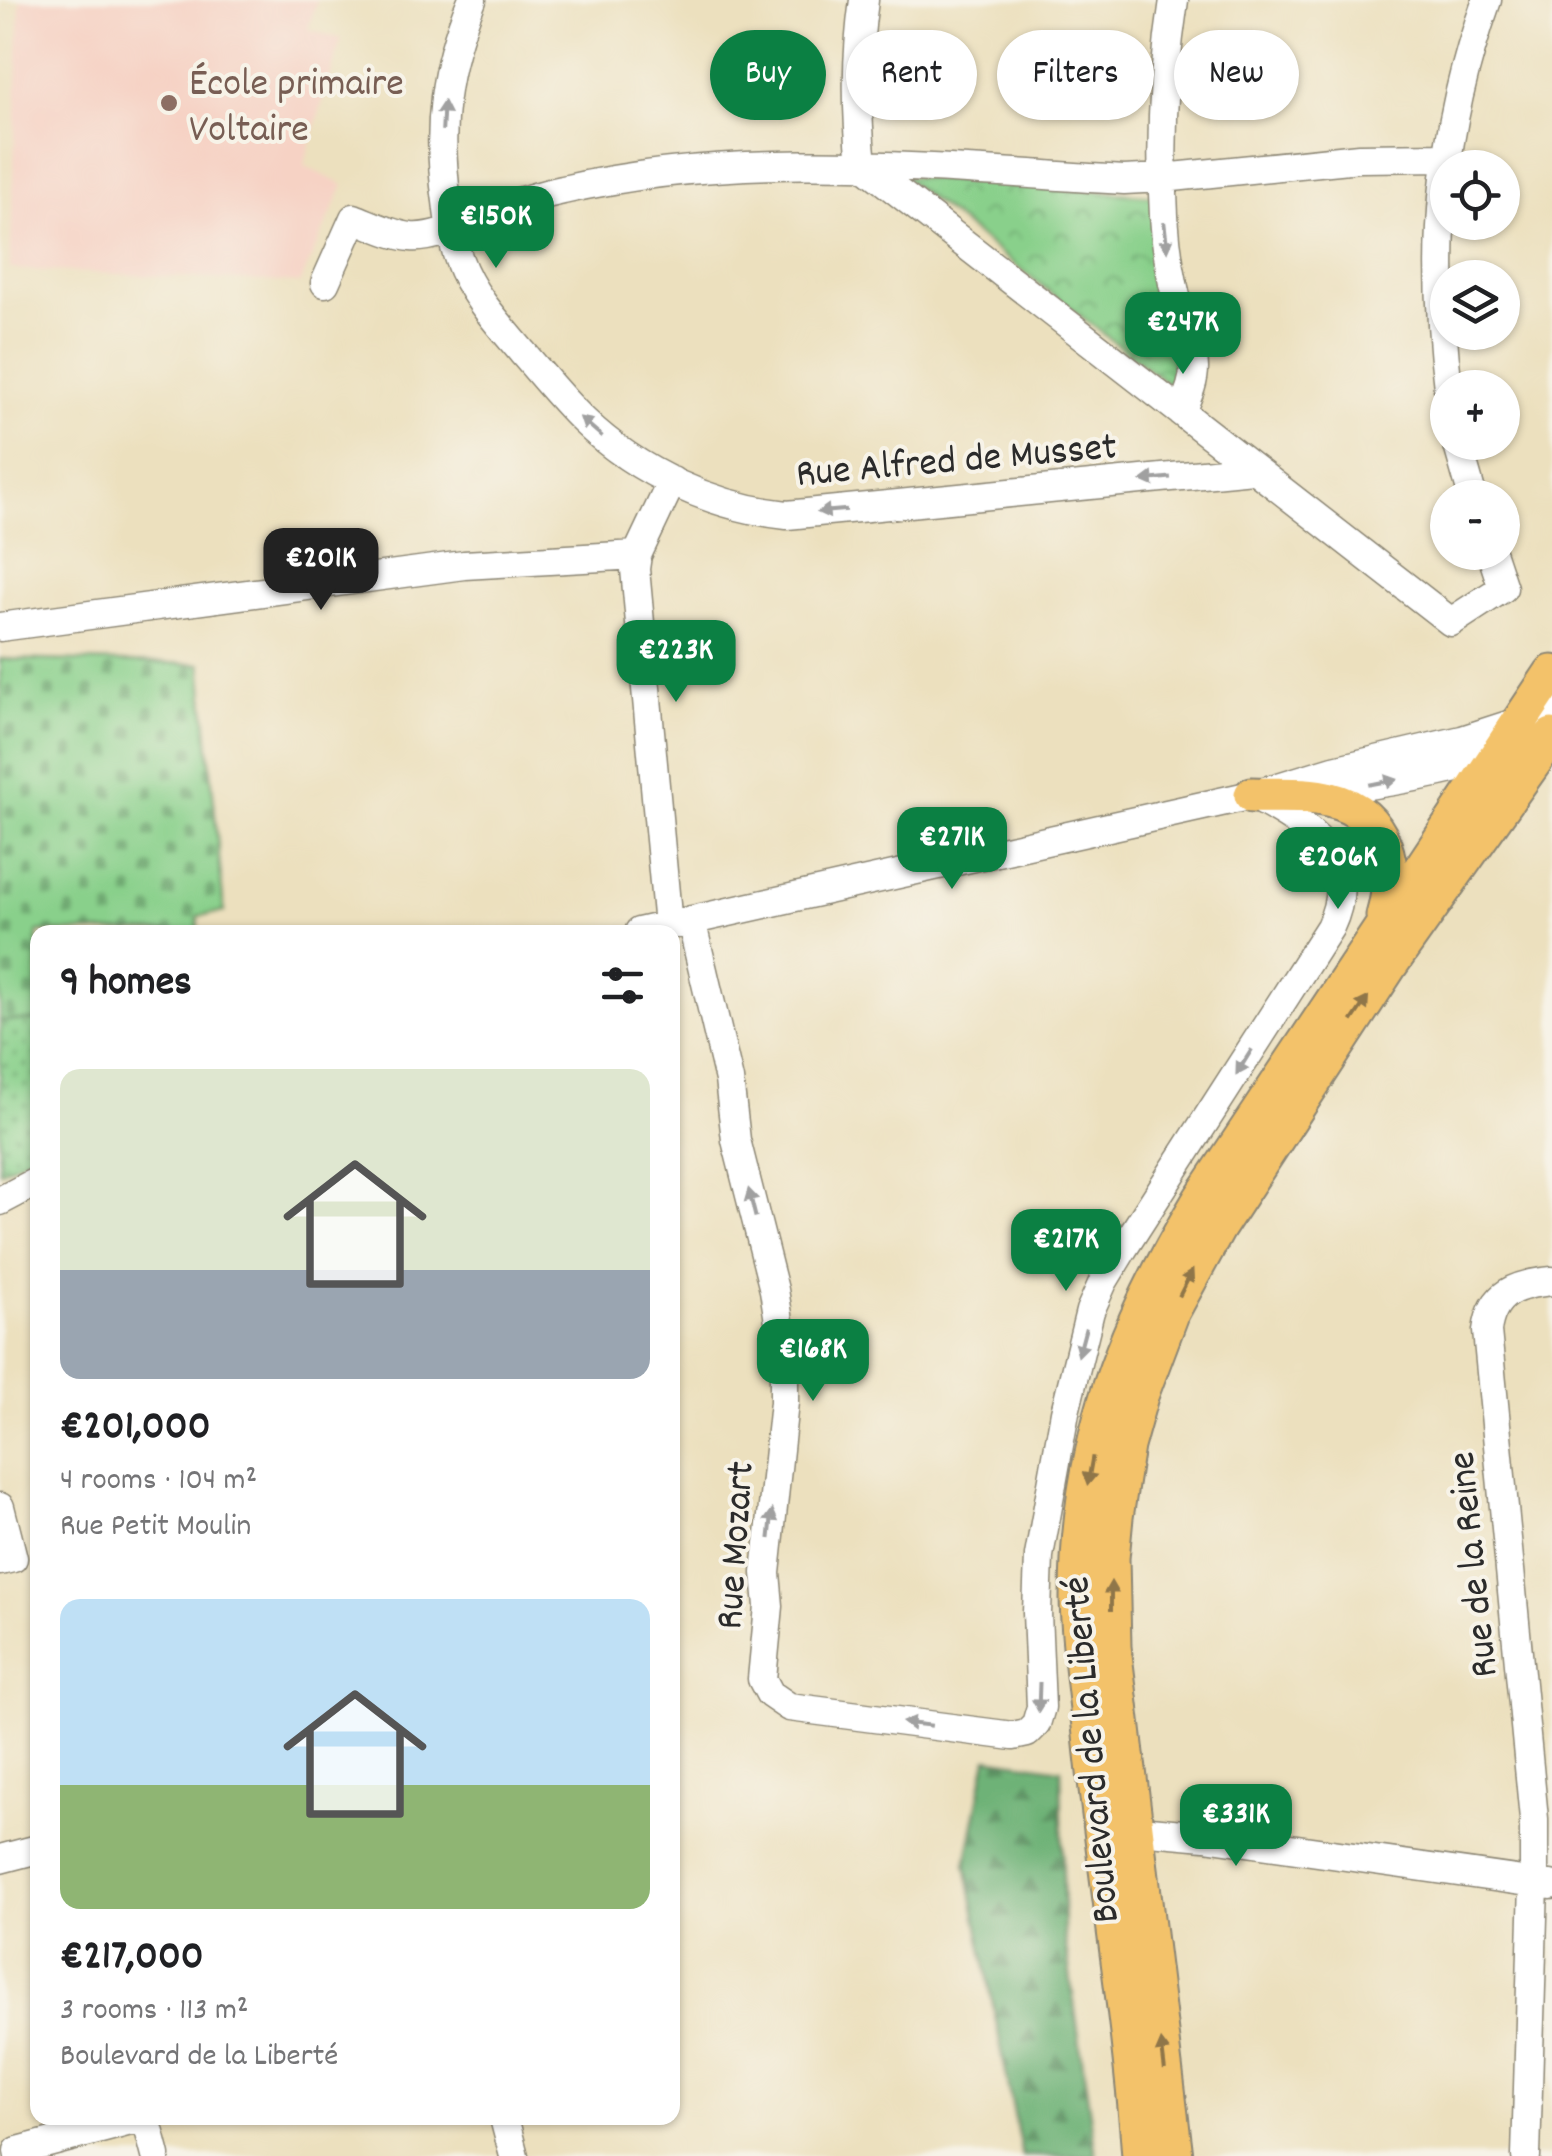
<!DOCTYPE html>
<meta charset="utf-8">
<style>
:root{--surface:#fff;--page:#f6f6f6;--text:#202124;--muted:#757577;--accent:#0b8043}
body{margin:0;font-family:Dekko,sans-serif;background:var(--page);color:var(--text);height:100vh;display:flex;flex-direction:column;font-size:38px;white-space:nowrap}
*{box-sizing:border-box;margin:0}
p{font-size:32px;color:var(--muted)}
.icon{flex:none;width:55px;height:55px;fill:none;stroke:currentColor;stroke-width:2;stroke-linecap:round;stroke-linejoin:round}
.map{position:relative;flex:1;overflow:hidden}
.sheet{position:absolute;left:30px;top:925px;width:650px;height:1200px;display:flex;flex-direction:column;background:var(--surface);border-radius:20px;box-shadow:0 2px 8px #0004}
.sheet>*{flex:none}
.banner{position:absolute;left:710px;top:30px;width:690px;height:90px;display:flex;gap:20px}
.fabs{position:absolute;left:1430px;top:150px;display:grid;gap:20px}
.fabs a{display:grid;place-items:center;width:90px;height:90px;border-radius:50%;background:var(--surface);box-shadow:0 2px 8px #0004;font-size:50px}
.price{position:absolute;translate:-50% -85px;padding:0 22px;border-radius:20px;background:var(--accent);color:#fff;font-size:32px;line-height:65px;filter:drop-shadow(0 2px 5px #0008)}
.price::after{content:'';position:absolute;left:50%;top:60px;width:30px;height:22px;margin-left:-15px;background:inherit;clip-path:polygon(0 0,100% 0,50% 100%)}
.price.active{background:#222;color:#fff}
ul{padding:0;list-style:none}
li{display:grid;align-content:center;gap:20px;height:530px;padding:0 30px}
li span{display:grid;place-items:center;height:310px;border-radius:20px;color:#555}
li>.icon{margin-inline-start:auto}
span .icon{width:180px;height:180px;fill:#fffc;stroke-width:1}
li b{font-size:42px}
h2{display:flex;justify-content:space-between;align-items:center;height:120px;padding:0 30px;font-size:42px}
.pill{padding:0 35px;border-radius:45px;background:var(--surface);box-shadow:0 2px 8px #0004;font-size:35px;line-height:90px}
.pill.active{background:var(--accent);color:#fff}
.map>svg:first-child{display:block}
.built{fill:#f6d2c4}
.grass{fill:url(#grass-dots);stroke:#5a7e5b;stroke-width:2.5}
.forest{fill:url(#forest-firs);stroke:#4c6e51;stroke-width:2.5}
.cemetery{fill:url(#cemetery-stones);stroke:#5a7e5b;stroke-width:2.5}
.park{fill:url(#park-crowns);stroke:#5a7e5b;stroke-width:2.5}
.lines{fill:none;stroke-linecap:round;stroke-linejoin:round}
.minor-casing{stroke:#8c8674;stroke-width:31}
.major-casing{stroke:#8c8674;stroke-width:39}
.minor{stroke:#fff;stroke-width:28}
.major{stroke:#f3c26a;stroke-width:35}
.oneway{fill:#a0a0a0}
.oneway2{fill:#8f764a}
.education-dot{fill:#8d6e63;stroke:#f7f3e8;stroke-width:4}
.labels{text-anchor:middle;stroke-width:8;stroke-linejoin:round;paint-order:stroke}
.education-label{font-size:40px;fill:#785e54;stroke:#f7f3e8;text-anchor:start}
.street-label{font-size:40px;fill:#2b2b2b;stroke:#f7f3e8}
</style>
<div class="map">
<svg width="1552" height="2156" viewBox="0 0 1552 2156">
<defs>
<pattern id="grass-dots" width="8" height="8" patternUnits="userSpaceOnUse" patternTransform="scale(2.5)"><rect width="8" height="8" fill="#89d08b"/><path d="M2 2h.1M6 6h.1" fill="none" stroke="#70a972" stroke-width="1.8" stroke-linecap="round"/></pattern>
<pattern id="forest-firs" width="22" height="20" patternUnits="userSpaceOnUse" patternTransform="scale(2.5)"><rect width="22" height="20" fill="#6eb277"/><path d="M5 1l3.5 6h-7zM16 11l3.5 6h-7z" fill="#5b9162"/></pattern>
<pattern id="cemetery-stones" width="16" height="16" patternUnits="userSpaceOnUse" patternTransform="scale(2.5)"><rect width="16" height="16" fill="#89d08b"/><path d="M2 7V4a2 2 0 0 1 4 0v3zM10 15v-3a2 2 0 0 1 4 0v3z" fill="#70a972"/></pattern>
<pattern id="park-crowns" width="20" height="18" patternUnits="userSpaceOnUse" patternTransform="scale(2.5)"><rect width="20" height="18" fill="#89d08b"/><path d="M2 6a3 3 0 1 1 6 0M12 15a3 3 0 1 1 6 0" fill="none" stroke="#70a972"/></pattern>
</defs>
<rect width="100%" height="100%" fill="#f7f3e8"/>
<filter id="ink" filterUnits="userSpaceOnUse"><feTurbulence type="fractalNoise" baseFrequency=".01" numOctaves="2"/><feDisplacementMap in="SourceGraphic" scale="20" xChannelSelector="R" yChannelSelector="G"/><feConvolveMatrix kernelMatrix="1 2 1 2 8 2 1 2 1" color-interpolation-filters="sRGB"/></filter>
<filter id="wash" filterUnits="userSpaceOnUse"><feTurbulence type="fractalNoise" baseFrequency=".0048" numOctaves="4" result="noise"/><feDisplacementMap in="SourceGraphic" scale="40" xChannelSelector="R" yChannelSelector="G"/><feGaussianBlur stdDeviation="2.25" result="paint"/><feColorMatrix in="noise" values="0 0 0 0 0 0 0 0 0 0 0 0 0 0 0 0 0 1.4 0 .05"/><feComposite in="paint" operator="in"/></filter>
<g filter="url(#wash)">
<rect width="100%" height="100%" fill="#ece0be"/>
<path class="built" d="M20,0H317L308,29L341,39L304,166L344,185L300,283L10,269Z"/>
<path class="grass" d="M38,1020L37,1152L0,1172V1021Z"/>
<path class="forest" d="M987,1758L1061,1769L1064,1932L1096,2156H1022L966,1864Z"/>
<path class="cemetery" d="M0,659L201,664L224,912L198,916V932H38L37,1020L0,1021Z"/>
<path class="park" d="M901,176L1153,196L1178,392Z"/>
</g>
<g filter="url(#ink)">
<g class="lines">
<g class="minor-casing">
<path id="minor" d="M472,0C444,67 436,128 447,201C449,220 452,241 459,260C472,296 499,324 523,353C543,376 562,400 584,421C638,473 713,507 787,515L1253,469
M864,0C856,58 856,106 862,164L1451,622L1503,588L1491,552
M1174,0C1163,71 1160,144 1164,216C1166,251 1173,289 1183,323C1188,338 1194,352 1194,368C1194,384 1187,397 1181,412
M325,283L354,218C372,225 392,235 411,237C438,239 466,221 490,212C514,203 539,195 563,190C748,147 936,169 1124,180L1163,178L1359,158L1446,157
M1448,388C1431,250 1440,131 1487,0
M1457,442L1473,498
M0,627L464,565L637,555
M1313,792C1377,785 1444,774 1506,755
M691,920L729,1080L736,1140L774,1290L784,1352V1402L766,1573L769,1606L762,1679L770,1694L789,1707L1013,1736L1027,1733L1036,1724L1041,1707L1037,1613L1039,1556L1065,1412L1090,1311L1103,1282L1123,1249L1330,927C1363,857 1305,824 1252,795
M668,926L635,569L637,555L672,481
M639,932L1252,795L1334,770L1462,740L1552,711
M0,1201L38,1181
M0,1507L13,1558L0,1561
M1117,1828L1205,1836L1551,1885
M0,1859L38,1849
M146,2118L156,2156
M504,2118L514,2156
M19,2156L18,2151L142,2118
M1526,2156L1534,1883V1819L1487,1331C1492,1292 1517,1284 1552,1281"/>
</g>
<g class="major-casing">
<path id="major" d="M1252,795C1277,796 1306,793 1331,800C1386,813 1398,868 1384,916
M1140,2156C1130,2015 1105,1875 1091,1735C1086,1690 1079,1644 1078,1599C1078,1549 1083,1497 1094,1449C1113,1359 1154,1277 1201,1199L1552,673
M1175,2156L1113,1647L1111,1558L1115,1517L1126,1446L1140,1396L1172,1311L1217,1229L1389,966L1552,736"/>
</g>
<use href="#minor" class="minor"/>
<use href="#major" class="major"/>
</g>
<defs><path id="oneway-solid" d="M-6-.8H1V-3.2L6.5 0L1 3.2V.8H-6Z" transform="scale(2.5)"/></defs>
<g class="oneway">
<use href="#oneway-solid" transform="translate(443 116) rotate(-87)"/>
<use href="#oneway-solid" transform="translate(1166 237) rotate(83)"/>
<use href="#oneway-solid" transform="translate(591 427) rotate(-139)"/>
<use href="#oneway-solid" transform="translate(1156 479) rotate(174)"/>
<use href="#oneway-solid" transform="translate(832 511) rotate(175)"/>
<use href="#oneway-solid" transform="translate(1383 782) rotate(-11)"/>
<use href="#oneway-solid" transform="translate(1244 1062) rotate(122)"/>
<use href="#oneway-solid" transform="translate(752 1203) rotate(-104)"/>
<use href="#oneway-solid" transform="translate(1082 1342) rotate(105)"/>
<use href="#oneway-solid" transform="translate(771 1524) rotate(-84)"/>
<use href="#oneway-solid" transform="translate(1039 1697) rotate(92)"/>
<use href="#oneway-solid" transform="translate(917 1724) rotate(-173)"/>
</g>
<g class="oneway2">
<use href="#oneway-solid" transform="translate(1360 1009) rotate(-56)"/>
<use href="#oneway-solid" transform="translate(1186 1283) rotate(-63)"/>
<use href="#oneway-solid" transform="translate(1090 1471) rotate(100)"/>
<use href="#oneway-solid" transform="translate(1111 1596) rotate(-90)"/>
<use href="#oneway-solid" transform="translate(1163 2055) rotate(-97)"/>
</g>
</g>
<circle class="education-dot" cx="169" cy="103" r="10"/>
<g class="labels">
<g class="education-label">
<text x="189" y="94">École primaire<tspan x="189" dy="46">Voltaire</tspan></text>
</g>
<g class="street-label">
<text transform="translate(956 457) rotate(-5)" y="14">Rue Alfred de Musset</text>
<text transform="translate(732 1545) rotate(-86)" y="14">Rue Mozart</text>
<text transform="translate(1470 1565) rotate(-96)" y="14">Rue de la Reine</text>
<text transform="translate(1088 1750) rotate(-95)" y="14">Boulevard de la Liberté</text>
</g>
</g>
</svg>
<div class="fabs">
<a><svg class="icon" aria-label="locate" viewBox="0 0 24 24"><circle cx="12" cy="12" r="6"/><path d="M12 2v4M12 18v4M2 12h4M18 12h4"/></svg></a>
<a><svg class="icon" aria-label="layers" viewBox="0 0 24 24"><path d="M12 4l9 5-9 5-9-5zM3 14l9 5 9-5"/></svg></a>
<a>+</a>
<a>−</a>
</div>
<b class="price" style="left:496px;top:271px">€150K</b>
<b class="price" style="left:1183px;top:377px">€247K</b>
<b class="price active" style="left:321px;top:613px">€201K</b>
<b class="price" style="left:676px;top:705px">€223K</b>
<b class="price" style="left:952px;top:892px">€271K</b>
<b class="price" style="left:1338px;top:912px">€206K</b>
<b class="price" style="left:1066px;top:1294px">€217K</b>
<b class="price" style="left:813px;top:1404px">€168K</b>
<b class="price" style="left:1236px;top:1869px">€331K</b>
<div class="banner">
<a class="pill active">Buy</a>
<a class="pill">Rent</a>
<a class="pill">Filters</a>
<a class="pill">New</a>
</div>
<section class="sheet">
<h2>9 homes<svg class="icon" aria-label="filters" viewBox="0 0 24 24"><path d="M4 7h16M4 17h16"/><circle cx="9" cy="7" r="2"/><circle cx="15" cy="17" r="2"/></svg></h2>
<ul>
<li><span style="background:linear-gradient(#dfe7d0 65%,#9aa5b1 0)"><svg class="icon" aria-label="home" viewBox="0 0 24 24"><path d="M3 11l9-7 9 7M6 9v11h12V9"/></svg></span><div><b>€201,000</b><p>4 rooms · 104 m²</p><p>Rue Petit Moulin</p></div></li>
<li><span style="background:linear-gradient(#bfe0f5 60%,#8fb573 0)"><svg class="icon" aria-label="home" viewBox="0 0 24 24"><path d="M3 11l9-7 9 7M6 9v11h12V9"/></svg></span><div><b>€217,000</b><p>3 rooms · 113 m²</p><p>Boulevard de la Liberté</p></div></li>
</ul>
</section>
</div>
